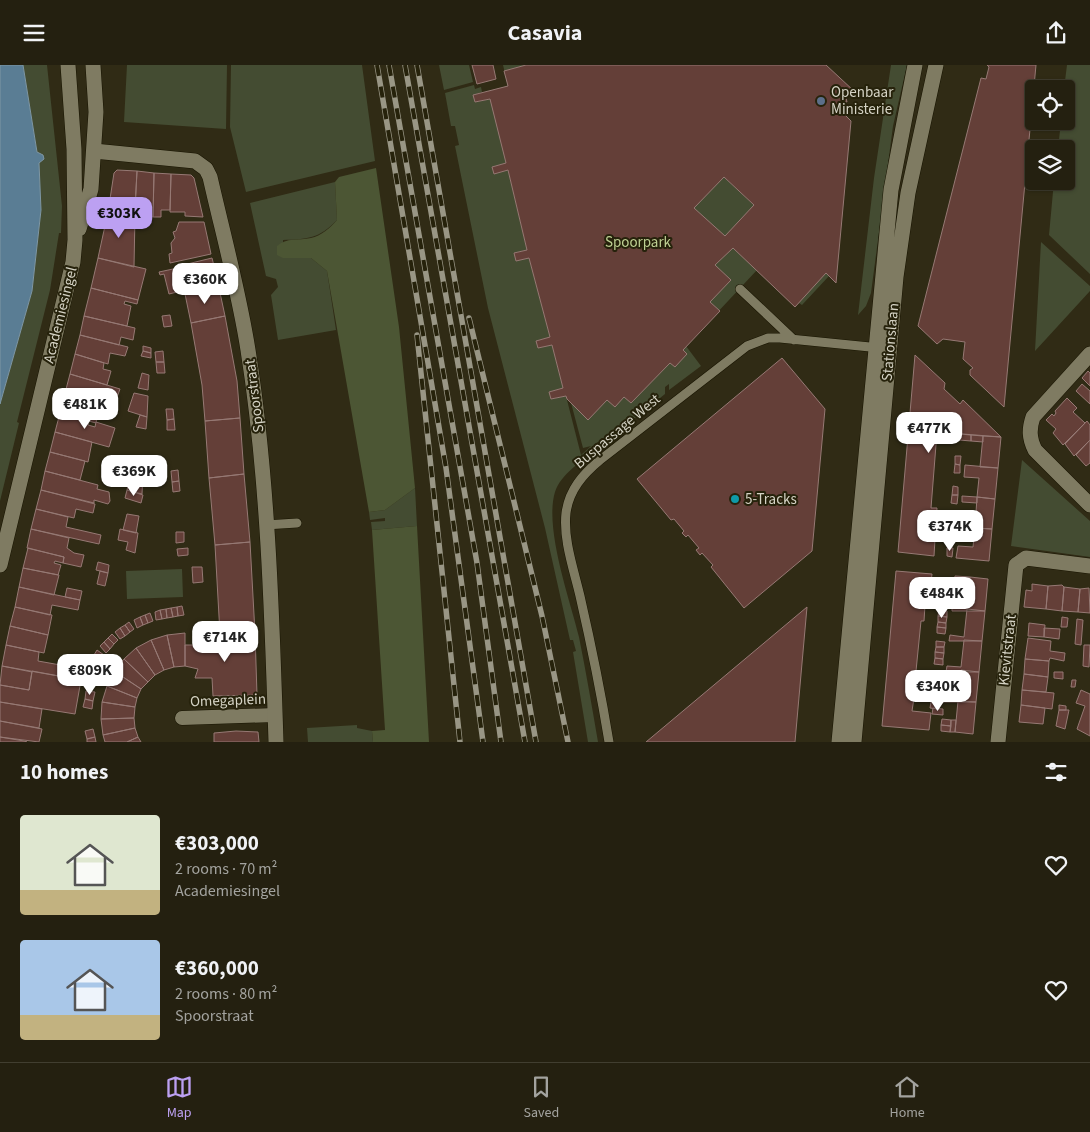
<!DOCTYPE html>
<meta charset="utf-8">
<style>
:root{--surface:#242010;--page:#302d1e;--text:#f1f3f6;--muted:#a3a39f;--line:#413e30;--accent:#bca0f2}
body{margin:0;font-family:"Source Sans 3",sans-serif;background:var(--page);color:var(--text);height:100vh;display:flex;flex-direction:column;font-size:19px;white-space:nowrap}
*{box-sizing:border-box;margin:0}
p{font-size:16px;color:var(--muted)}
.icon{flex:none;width:28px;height:28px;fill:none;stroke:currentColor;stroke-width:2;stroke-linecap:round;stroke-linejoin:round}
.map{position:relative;height:677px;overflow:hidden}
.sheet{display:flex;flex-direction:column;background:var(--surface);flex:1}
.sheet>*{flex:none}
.buttons{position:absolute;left:1025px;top:15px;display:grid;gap:10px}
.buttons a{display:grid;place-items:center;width:50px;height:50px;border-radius:5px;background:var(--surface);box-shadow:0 1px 4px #0004,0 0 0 1px var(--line);font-size:25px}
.price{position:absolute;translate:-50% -42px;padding:0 11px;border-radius:10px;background:#fff;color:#222;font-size:16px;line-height:32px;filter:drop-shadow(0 1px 2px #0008)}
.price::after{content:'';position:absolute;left:50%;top:30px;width:15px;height:11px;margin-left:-8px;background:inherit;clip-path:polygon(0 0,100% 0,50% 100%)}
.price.selected{background:var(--accent);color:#111}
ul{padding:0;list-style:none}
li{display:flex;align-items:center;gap:15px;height:125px;padding:0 20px}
li span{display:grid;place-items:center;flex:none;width:140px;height:100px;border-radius:5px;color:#555}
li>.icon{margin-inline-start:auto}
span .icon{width:60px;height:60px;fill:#fffc;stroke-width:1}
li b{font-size:21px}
h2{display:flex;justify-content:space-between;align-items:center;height:60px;padding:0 20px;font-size:21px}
header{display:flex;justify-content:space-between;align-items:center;height:65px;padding:0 20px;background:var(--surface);font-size:22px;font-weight:700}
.menu{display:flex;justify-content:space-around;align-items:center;height:70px;border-top:1px solid var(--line);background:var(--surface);font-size:14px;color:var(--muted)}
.menu a{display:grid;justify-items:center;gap:2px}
.menu .selected{color:var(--accent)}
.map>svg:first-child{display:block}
.green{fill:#444c32;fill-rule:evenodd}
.forest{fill:#4c5634}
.water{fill:#5a7d94;stroke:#7f97a3}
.building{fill:#643f38;stroke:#967974;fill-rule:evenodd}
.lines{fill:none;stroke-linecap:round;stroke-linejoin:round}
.service-casing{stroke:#181401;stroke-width:10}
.pedestrian-casing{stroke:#181401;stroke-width:15}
.minor-casing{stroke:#181401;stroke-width:16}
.tertiary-casing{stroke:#181401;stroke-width:16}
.secondary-casing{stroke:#181401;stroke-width:16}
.service{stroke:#7f7b62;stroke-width:9}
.pedestrian{stroke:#7f7b62;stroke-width:14}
.minor{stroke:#7f7b62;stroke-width:15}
.tertiary{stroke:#7f7b62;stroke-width:15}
.secondary{stroke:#7f7b62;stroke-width:15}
.rail-casing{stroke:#999685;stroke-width:5.5}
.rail{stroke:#26220b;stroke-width:4;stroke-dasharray:11;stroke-linecap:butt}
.service-dot{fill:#5c6f8a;stroke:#26220b;stroke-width:2}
.culture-dot{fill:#0f9aa8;stroke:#26220b;stroke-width:2}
.labels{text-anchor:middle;stroke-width:4;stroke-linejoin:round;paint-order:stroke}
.poi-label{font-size:15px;fill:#d5d3c5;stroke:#26220b;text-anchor:start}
.park-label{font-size:15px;fill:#bed093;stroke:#26220b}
.street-label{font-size:15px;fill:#d5d3c5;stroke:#26220b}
</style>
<header><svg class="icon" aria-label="menu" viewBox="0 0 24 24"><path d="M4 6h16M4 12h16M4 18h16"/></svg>Casavia<svg class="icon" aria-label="share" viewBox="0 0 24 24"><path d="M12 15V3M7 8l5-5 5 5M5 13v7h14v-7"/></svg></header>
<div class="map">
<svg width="1090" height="677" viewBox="0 0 1090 677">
<rect width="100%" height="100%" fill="#302b15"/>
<path class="green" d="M23,0H47L62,141L61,168H59L50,225L17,357L19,358L0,436V339L32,226L41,145L39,98Z
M127,0H227L226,64L124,57Z
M231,0H362L375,96L246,127L230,62Z
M439,0H469L473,17L444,25Z
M503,0H605L829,211L802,240L799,238L795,242L757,205L686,281L701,301L669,325V319L665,322V329L599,382L598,377L593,381L594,386C580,398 561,409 555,427C544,463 570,535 579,572C586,607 592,642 598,677H588L573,587L576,586L573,575H570L545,463L488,243L455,81L459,80L455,61H451L445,28L474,20L475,24L481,22L482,27L474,30L475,37L490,34L488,26L508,21ZM498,63L583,383L591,381L581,390L566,331L551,334L549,327L563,323L552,280L538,283L536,276L550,272L529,193L516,195L514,188L527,185L508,105L494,109L492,102L506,98Z
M891,0H907L893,61L871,228L866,241L858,250L874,113Z
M1067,0H1090V209L1049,170L1054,116H1066V84H1058L1061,56H1066V24H1064Z
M335,117L337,155C319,174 307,174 283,175V193H311L327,206L336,265L278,275L271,230L278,222L276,214L266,211L250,138Z
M1041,177L1090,221V226L1035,286Z
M1022,395L1090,456V492L1011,481Z
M415,423L417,461L372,465L371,457L385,456V453L370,455L369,447L385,445Z
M182,504L183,532L127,534L126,506Z
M357,660V663L372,666L373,677H308L307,663Z"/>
<path class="forest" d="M376,103L399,262L415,423L385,445L369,447L327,206L311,193H283L277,190V181C287,172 298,176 311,173C321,171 330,163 337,155L335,117L339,112Z
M417,461L429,677H373L372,666L385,665L372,465Z"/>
<path class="water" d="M0,0H23L37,87L43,90L44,94L39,98L41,145L32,226L0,339Z"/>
<path class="building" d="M472,0H493L496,14L477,19Z
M526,0H826L854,26L846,33L847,37H842L837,42L851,56L836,218L826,208L795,242L733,183L715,200L731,215L710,237L720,246L683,285L687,289L675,302L670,298L631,338L624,332L615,342L607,335L588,355L567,334L566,331L551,334L549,327L563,323L552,280L538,283L536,276L550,272L529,193L516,196L514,188L527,185L508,105L494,109L492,102L506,98L490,34L475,37L473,30L508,21L504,6ZM724,112L754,140L725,171L694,143Z
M987,0H1036L1004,342L970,310V305L973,303L963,294L965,277L943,274L937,279L918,261L981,13L986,14L989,2Z
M117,105L137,106L135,144H122L121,148L108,147L114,108Z
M137,106L154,108L153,152L146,151V144H135Z
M154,108L171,109L170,145H161V152H153Z
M171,109L191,110L194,113L203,152L185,151V147H170Z
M108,147L135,150L134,202L98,193Z
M179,157H204L211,189L170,198L169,189L172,188L171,178L175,173L173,167L176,166Z
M98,193L146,204L138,235L91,223Z
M212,193L218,217L169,229L164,209L160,210L159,207L173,204V207L180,205L179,201Z
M91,223L138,235L137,239L125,236L124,239L131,241L127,261L84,251Z
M219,223L225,251L191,258L185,229Z
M170,250L172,261L164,262L162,251Z
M84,251L135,263L133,275L121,272L119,280L80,270Z
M225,251L237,316L240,353L205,356L202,320L191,258Z
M80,270L128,282L125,291L110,288L108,299L75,289Z
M143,281L151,283V288L143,286Z
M143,286L151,288V293L141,291Z
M163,286L164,297H156L155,287Z
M75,289L104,298L103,304L111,306L107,320L70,309Z
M915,290L945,318L944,324L960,339L963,335L1001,372L937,367L931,443H937L936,460H929L928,473L935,474L934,491L898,487Z
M782,293L825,344L812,486L744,543L711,502L713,500L702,488L700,490L696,485L699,483L688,470L686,472L682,468L684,466L674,454L671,455L637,414Z
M156,297H164L165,308H157Z
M1088,306L1090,308V321L1082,313Z
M142,308L149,310L148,325L138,323Z
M70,309L120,324L116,335L106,333L104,340L65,328Z
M1082,319L1090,326V339L1076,326Z
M65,328L99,338L96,358L60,348Z
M134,328L148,331L147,352L128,346Z
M1067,333L1077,343L1073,347L1085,358L1063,380L1053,368L1056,364L1046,355L1052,349L1054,351L1056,348L1055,346Z
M166,344H173L174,354L167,355Z
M60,348L89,356L88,360L95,362L96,357L115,363L109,382L55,367Z
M140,350L147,352L146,364L136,362Z
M240,353L244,409L209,413L205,356Z
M174,354L175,365H167V355Z
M1087,356L1090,360V375L1074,391L1065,379Z
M55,367L92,377L88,397L50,387Z
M960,369L971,370V376L959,375Z
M971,370L983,371V377L971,376Z
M983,371L1001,372L998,403L980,402Z
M1090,375V398L1086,401L1076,390Z
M50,387L85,396L80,415L45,406Z
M955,391H961L960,400L955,399Z
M128,393L139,396L137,406L126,404Z
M955,399L960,400V408H954Z
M965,400L998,403L995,434L977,432L979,413L964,412Z
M178,405L179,416L172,417L171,406Z
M45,406L98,420L97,424L109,427L110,436L108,439L94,435V438L41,425Z
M131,407L143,410L142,429L127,425Z
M244,409L250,477L215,480L209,413Z
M179,416L180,426L173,427L172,417Z
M953,421L958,422V430H952Z
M41,425L95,439L93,448L76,444L74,453L36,444Z
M127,425L143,430L141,438L125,433Z
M952,430H958L957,439L951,438Z
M962,431L977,432V438L962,437Z
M977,432L995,434L992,464L975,463Z
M36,444L68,452L66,462L101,470L99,479L31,464Z
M127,449L139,451L136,468L123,465Z
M950,452H956L955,461L949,460Z
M949,460L955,461L954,470L949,469Z
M975,463L992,464L989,496L956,493L958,481L973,482Z
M31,464L69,473L67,483L74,488L84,490L81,502L63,498L64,492L27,483Z
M120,464L138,468L135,488L126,485L128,477L118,475Z
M176,467H184V477L176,478Z
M250,477L255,568L220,569L215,480Z
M28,483L64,492L63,498L55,496L54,498L61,500L58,510L23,503Z
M188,483V490L178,491L177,484Z
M947,483H953L952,492L947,491Z
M98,497L109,500L108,508L96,505Z
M192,502H202L203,517L193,518Z
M23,503L59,510L54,530L19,522Z
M100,506L108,508L105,521L97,519Z
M896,506L932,509L930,526H923L922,539L925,540L924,556H921L915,616H919L917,633H914L912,646L931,648L929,665L882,661Z
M955,511L970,512L969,522L954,520Z
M970,512L988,514L985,546H952V540L967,541Z
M942,515L950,516L949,521L941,520Z
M1032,519L1048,521L1046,544L1024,542L1026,525L1032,526Z
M941,520L949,521V527L941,526Z
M1062,520L1064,522L1062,546L1046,544L1048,521Z
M19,522L80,535L78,545L52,540L50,550L15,542Z
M1064,522L1080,524L1078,547L1062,546Z
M67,523L82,526L80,535L65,532Z
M1089,523L1090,548L1078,547L1080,524Z
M941,526L949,527L948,533L940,532Z
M940,532L948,533V538H940Z
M182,541L184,550L178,551L177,542Z
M15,542L52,550L48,570L10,561Z
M177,542L178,551L173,552L171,543Z
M807,542L795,677H646Z
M171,543L173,552L167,553L166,544Z
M166,544L167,553L162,554L160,545Z
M967,544L985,546L982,576H949L950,570L964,572Z
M160,545L162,554L156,555L155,547Z
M939,545L947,546V552L938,551Z
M150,548L153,556L148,558L145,550Z
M145,550L148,558L143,560L140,552Z
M938,551L947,552L946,558L938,557Z
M140,552L143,560L137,563L134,555Z
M1062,552L1068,553L1067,562H1061Z
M1077,554L1083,555L1081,580L1075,579Z
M129,557L134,564L130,567L125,560Z
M938,557L946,558V563L937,562Z
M1029,558L1045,560L1044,572L1028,571Z
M125,560L130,567L125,571L120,563Z
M10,561L48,570L44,588L6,580Z
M937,562L946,563L945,569L937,568Z
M120,563L125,571L120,574L115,567Z
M1044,563L1060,564L1059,574L1044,572Z
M185,568V601L174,602L167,570Z
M255,568L257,630L213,631L212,613H195L198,604L185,601V580H194L193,571Z
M112,569L118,575L114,579L108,573Z
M167,570L174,602L164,605L151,575Z
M108,573L114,579L110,584L104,577Z
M1028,573L1051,576L1050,586L1065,588L1064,596L1050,593L1049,596L1025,594Z
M151,575L164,605L155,610L136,583Z
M964,575L982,576L979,607H946L947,601L961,602Z
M936,576L945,577L944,582H936Z
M104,577L110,584L106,588L100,581Z
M6,580L39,587L38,596L66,601L64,612L2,601Z
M1084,580H1090L1089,602L1083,601Z
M936,582H944V588L935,587Z
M136,583L155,610L148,617L124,594Z
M97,585L104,590L101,595L94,590Z
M935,587L944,588L943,594L935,593Z
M94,590L101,595L98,600L91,595Z
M935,593L943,594V600L934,599Z
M124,594L148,617L141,624L114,606Z
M1025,594L1049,596L1048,612L1024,609Z
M91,595L98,600L95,605L87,600Z
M2,601L32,607L29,625L0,620Z
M961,605L979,607L976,637H943L944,631L958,633Z
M32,606L81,615L75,649L0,637V620L29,625Z
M114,606L141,624L137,633L107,621Z
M933,607H942L941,613L933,612Z
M1054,607H1063V614L1054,613Z
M1024,609L1048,612L1046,627L1022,625Z
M933,612L941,613V619L932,618Z
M1072,615H1076L1075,622H1071Z
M932,618L941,619L940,624H932Z
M107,621L137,633L135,642L102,637Z
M932,624H940V630L931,629Z
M1022,625L1054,628L1052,644L1021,640Z
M1081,625L1090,629V671L1077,664L1085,641L1076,638Z
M86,626L95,627L93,636L85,634Z
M85,634L93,636L92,644L83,642Z
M958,636L976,637L973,669L955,667Z
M0,637L42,644L39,663L0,656Z
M102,637L135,642L134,653L101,654Z
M931,637L939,638V644L930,643Z
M1021,640L1045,643L1043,659L1019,657Z
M1059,640L1066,641V645H1059Z
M933,643L943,644V650L932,649Z
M1059,645H1069L1065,664L1056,661Z
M134,653L135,663L103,670L101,654Z
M942,654L951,655V661L941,660Z
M951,655H956L955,667H950Z
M0,656L42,664L39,677L0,672Z
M941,660L951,661L950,667L941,666Z
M135,663L138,672L127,677H105L103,670Z
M93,664L95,672L87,674L85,666Z
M236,666L258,667L259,677H214V668Z
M0,672L24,676L27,677H0Z
M95,672L96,677H87V674Z
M138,672L141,677H127Z"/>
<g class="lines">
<g class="service-casing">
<path id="service" d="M740,224L794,275
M265,460L297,458
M609,677C601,628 591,579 580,531C574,505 563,475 566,448C569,425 583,409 600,395L747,281L768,273H780L880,283"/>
</g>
<g class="pedestrian-casing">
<path id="pedestrian" d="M182,653L275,650"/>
</g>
<g class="minor-casing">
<path id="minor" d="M94,86L195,96L206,104L210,112C223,169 239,227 248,285C268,412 272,549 276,677
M1090,289L1033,352C1029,364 1029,373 1035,385L1090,440
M998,677L1016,500L1026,493L1090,501"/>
</g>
<g class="tertiary-casing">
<path id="tertiary" d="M79,164L91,124L96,47L93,0
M0,500L73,197L75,175L74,84L68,0"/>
</g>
<g class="secondary-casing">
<path id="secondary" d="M839,677L891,125L915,0
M854,677L896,212L908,128L936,0"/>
</g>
<use href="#service" class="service"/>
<use href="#pedestrian" class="pedestrian"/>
<use href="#minor" class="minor"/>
<use href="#tertiary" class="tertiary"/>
<use href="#secondary" class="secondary"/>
<g class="rail-casing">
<path id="rail" d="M377,0L446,403L483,677
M389,0L477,498L501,677
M405,0L525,677
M417,0L536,677
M469,253L542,551L568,677
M417,270L460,677"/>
</g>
<use href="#rail" class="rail"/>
</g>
<circle class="service-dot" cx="821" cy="36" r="5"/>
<circle class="culture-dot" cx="735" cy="434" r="5"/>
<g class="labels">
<g class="poi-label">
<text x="831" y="32">Openbaar<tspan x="831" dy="17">Ministerie</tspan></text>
<text x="745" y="439">5-Tracks</text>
</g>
<g class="park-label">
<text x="638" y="182">Spoorpark</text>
</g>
<g class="street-label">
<text transform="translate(60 250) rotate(-76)" y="5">Academiesingel</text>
<text transform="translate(890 277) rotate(-85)" y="5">Stationslaan</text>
<text transform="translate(254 331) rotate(-97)" y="5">Spoorstraat</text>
<text transform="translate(617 366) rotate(-40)" y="5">Buspassage West</text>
<text transform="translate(1007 585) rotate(-84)" y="5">Kievitstraat</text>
<text transform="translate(228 635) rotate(-2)" y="5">Omegaplein</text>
</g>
</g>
</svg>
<div class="buttons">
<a><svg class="icon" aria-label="locate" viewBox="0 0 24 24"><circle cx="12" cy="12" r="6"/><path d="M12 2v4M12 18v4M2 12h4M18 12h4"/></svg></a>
<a><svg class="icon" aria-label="layers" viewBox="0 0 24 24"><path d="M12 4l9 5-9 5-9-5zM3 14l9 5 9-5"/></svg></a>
</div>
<b class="price selected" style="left:119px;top:174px">€303K</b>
<b class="price" style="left:205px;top:240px">€360K</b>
<b class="price" style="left:85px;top:365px">€481K</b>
<b class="price" style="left:929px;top:389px">€477K</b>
<b class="price" style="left:134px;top:432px">€369K</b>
<b class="price" style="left:950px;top:487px">€374K</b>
<b class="price" style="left:942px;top:554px">€484K</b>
<b class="price" style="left:225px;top:598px">€714K</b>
<b class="price" style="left:90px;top:631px">€809K</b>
<b class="price" style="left:938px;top:647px">€340K</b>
</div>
<section class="sheet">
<h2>10 homes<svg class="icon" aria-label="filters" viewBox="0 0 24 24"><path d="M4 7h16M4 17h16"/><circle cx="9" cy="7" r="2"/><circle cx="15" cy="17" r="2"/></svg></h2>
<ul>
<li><span style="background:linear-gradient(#dfe7d0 75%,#c2b280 0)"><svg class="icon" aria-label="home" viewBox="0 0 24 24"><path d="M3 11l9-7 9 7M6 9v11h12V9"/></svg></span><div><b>€303,000</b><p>2 rooms · 70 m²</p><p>Academiesingel</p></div><svg class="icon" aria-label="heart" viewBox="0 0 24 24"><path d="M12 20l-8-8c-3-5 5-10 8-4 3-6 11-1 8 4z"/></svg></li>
<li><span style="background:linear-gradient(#a9c7e8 75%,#c2b280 0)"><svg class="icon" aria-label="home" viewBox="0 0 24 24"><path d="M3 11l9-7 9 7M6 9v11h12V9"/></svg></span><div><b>€360,000</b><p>2 rooms · 80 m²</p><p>Spoorstraat</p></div><svg class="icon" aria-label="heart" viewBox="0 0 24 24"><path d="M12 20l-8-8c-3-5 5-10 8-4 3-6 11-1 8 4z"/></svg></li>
</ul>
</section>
<nav class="menu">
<a class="selected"><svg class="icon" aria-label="map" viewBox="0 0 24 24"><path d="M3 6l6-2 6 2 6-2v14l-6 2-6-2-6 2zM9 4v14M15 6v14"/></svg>Map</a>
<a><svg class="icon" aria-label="saved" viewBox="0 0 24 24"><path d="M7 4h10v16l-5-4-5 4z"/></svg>Saved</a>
<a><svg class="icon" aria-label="home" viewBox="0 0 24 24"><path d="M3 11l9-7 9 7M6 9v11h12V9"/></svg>Home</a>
</nav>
